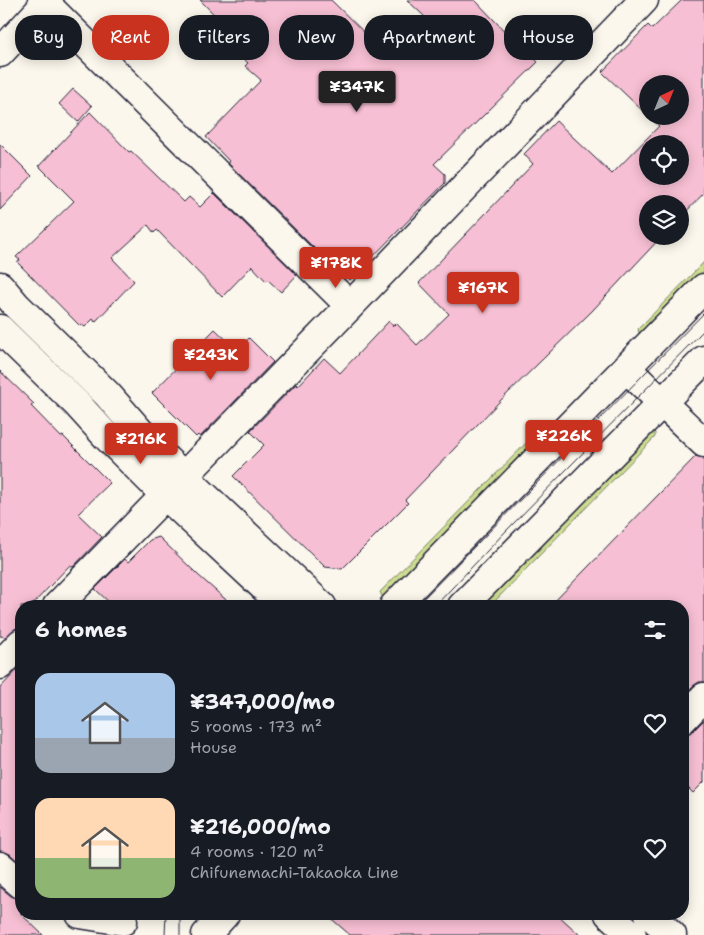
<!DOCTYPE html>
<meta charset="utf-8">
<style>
:root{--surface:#171b24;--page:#242831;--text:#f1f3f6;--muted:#9ea1a6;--accent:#c8321e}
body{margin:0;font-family:"Shantell Sans",sans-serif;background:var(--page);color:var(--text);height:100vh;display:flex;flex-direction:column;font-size:19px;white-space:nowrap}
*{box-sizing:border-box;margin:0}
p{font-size:16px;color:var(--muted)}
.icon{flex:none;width:28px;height:28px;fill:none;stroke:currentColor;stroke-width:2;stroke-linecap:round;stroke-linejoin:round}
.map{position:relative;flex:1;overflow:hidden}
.panel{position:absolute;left:15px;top:600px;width:674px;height:320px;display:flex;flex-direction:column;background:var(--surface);border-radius:20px;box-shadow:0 2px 12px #0003}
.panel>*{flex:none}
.banner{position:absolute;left:15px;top:15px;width:675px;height:45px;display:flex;gap:10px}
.needle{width:32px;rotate:43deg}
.fabs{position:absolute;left:639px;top:75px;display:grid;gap:10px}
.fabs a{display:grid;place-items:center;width:50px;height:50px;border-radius:50%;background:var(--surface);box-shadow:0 2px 12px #0003;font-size:25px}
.price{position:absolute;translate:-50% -42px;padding:0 11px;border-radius:5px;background:var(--accent);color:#fff;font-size:16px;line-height:32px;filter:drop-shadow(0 1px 2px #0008)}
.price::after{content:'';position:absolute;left:50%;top:30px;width:15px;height:11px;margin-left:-8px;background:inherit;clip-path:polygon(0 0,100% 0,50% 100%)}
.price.current{background:#222;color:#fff}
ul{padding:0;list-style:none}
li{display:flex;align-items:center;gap:15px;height:125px;padding:0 20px}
li span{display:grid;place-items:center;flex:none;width:140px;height:100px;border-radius:15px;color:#555}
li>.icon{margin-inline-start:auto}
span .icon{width:60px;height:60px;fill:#fffc;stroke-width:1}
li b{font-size:21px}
h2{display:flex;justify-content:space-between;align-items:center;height:60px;padding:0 20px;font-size:21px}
.tag{padding:0 18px;border-radius:20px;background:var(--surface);box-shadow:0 2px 12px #0003;font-size:18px;line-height:45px}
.tag.current{background:var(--accent);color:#fff}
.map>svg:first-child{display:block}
.green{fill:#cedd90;stroke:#788066}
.building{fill:#f7bfd3;stroke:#22223b;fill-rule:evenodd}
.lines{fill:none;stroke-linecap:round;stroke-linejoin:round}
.street-casing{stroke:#22223b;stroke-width:31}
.secondary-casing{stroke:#22223b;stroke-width:31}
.street{stroke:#fbf7ec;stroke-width:28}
.secondary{stroke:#fbf7ec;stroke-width:28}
.tram{stroke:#22223b;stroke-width:1}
</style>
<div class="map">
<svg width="704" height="935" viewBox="0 0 704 935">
<rect width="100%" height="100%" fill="#fbf7ec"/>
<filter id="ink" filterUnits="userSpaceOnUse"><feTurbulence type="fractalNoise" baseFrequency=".02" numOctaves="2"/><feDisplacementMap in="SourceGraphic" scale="10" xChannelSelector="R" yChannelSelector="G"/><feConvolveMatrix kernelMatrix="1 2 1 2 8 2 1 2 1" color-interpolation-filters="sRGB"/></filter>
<g filter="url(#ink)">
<path class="green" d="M704,262V273L644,334L639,333L638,329Z
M539,430L543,431L544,435L386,597L383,598L380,592Z
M653,431L655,433V437L490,606H479Z"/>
<path class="building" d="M200,0H331L380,48L385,42L393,49L425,17L407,0H475L512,39L513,38L538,62L434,164L445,174V183L350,280L320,250L318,252L228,163L229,161L206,137L261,80L245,66L248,63L231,47L238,39Z
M682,0H704V193L680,218V204H648V236H662L592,311L501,400L405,500L408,503L342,569L325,567L233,476L264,445L250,431L296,384L298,386L324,358L340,373L389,321L393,326L396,323L417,345L449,314L419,283L533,164L524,154L556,121L612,174L659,126L648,116H680V84H648V116L602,72L648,25L652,29ZM648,144H680V176H648Z
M73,89L92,106L78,122L59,104Z
M90,112L129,152L131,151L184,202L189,197L200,207L214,193L297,275L281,292L268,280L266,281L252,266L222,297L157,230L154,233L148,225L112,258L134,281L95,322L93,319L85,327L82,325L80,326L17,262L20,260L16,257L74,201L39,166Z
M0,144L32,176L0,210Z
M215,329L237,350L249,338L273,362L200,437L198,435L196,437L152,393Z
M0,371L34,404L31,406L61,437L63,436L110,483L78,514L102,537L73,567L70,565L31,606H21V628H16L6,637L0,636Z
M696,456L704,458V682H699L693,686L682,697V606H550Z
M159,537L198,575L233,606H113L95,589L125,559L128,562L150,540Z
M21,666V864L10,854L0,851V688Z
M704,720V782L693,793L682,782V735L693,731Z
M0,887L11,896L21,899V914L43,935H0Z
M326,914H557L580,935H350Z"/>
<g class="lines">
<g class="street-casing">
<path id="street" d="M42,0L350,306
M0,53L49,0
M626,368L704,443
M57,606L350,306L644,0
M394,606L704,288
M462,606L704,360
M0,665L21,643
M682,720L704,697
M0,866L21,884
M80,914L123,921
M206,935L225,914"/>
</g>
<g class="secondary-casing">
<path id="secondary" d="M0,286L16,305L107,394L155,449L322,606
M0,329L78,405L107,437L165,495L284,606
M609,914L632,935
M649,914L672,935"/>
</g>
<use href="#street" class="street"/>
<use href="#secondary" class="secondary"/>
<path class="tram" d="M416,606L704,313
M435,606L505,532L704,330
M165,935L166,914
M180,935V914"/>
</g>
</g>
</svg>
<div class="fabs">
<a><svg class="needle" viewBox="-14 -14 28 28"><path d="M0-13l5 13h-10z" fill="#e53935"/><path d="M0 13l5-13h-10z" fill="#9ea1a6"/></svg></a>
<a><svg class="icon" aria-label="locate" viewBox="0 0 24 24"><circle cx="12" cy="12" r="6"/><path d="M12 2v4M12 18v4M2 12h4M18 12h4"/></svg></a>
<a><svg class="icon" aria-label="layers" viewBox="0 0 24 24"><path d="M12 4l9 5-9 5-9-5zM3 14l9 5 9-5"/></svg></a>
</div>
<b class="price current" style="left:357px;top:113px">¥347K</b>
<b class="price" style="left:336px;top:289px">¥178K</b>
<b class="price" style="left:483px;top:314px">¥167K</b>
<b class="price" style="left:211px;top:381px">¥243K</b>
<b class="price" style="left:564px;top:462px">¥226K</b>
<b class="price" style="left:141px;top:465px">¥216K</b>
<div class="banner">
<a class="tag">Buy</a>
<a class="tag current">Rent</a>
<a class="tag">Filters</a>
<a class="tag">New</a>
<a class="tag">Apartment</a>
<a class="tag">House</a>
</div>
<section class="panel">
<h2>6 homes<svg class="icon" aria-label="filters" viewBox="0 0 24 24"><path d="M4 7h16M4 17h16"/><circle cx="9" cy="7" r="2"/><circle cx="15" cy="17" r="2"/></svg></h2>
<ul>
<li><span style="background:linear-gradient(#a9c7e8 65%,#9aa5b1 0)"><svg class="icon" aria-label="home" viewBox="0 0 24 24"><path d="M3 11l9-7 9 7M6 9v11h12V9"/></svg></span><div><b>¥347,000/mo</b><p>5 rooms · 173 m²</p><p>House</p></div><svg class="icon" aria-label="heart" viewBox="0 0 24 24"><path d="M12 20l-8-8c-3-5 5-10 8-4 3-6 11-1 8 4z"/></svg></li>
<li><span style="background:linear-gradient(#ffd9b3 60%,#8fb573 0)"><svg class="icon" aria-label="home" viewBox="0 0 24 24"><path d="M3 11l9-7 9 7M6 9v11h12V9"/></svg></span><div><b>¥216,000/mo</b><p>4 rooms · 120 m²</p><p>Chifunemachi-Takaoka Line</p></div><svg class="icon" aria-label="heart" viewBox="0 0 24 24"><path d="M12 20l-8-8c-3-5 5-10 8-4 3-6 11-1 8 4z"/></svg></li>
</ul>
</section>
</div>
